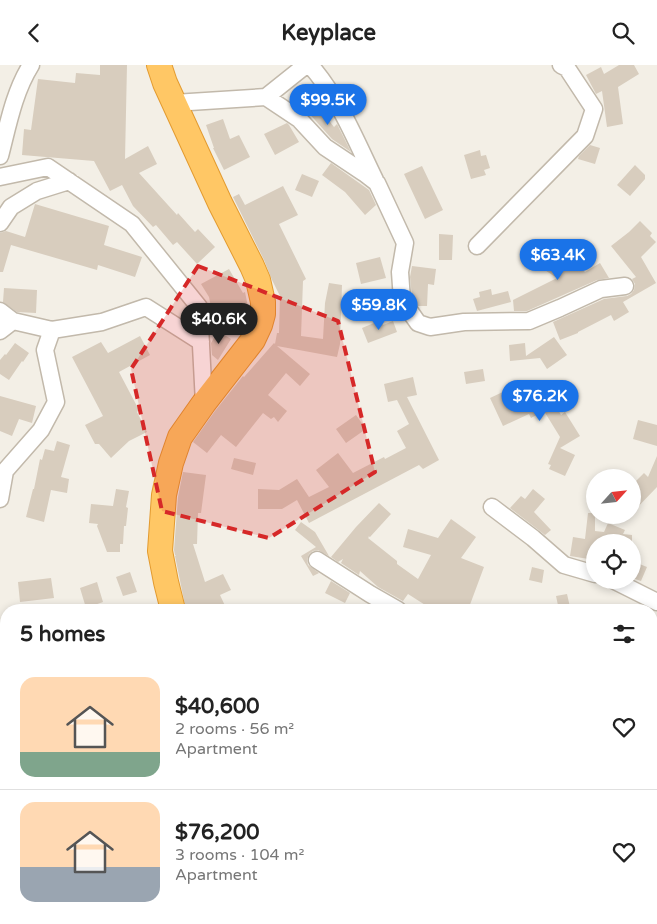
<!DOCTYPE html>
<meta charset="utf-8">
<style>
:root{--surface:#fff;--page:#f2f2f2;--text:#222;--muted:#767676;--line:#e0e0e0;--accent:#1a73e8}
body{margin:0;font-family:"Varela Round",sans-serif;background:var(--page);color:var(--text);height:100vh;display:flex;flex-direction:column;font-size:19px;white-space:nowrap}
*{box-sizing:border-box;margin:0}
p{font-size:16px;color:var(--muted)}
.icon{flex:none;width:28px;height:28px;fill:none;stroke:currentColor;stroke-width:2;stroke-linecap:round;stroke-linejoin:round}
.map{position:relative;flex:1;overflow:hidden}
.sheet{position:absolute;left:0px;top:539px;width:658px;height:321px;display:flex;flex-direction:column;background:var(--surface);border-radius:20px 20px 0 0;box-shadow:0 2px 8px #0003}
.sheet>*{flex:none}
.needle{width:32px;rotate:63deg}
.buttons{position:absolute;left:586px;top:404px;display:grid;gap:10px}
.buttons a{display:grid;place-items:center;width:55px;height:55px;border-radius:50%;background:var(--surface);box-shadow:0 2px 8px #0003;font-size:25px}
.price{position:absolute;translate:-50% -42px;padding:0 11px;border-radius:18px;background:var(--accent);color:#fff;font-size:16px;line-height:32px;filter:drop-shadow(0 1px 2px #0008)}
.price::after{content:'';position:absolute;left:50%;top:30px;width:15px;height:11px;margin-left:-8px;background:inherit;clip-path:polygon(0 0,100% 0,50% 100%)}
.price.on{background:#222;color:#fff}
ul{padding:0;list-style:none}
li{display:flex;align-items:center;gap:15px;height:125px;padding:0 20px}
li+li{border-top:1px solid var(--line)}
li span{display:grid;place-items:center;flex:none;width:140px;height:100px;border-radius:15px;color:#555}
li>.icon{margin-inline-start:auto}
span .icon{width:60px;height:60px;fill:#fffc;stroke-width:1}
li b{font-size:21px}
h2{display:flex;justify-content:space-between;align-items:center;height:60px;padding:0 20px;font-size:21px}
header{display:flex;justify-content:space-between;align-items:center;height:65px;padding:0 20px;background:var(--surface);font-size:22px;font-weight:800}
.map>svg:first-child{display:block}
.building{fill:#d8cdbe}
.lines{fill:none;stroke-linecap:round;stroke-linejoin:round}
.minor-casing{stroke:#c2b9ab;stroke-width:19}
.highway-casing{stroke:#e39b30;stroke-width:26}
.minor{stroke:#fff;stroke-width:16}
.highway{stroke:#ffc765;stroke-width:24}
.marked{fill:#d62828;fill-opacity:0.2;stroke:#d62828;stroke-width:4;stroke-dasharray:10 6;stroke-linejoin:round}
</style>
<header><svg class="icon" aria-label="back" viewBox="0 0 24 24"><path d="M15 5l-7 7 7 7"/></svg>Keyplace<svg class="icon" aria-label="search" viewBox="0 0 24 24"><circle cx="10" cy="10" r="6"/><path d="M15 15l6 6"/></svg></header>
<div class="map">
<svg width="657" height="859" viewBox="0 0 657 859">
<rect width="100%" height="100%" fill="#f3efe6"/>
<path class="building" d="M100,0H127L125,94L148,81L157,99L139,108L177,150L178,148L195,167L198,164L215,182L197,199L177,177L173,180L156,160L153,162L133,141L122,120L110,126L94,96L22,90L24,64L31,65L38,14L75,18L76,8L100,10Z
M619,0H634L639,9L618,22L623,59L607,62L602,26L596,29L586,10L601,2L604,9Z
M315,38L334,62L337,59L351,87L332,74L306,45Z
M223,54L230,74L239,70L250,92L224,105L213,83H214L206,60Z
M287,58L289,60L299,77L275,90L264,69Z
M590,80L600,83L595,99L578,94L579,91Z
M480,85L481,91L486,90L490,103L484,105L486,110L471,114L464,90Z
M331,98L369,125L376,140L365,150L345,127L322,110Z
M635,100L645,110V114L630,131L617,120Z
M422,101L443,145L425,154L404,109Z
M302,109L319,116L312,132L295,125Z
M283,121L298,150L279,159L306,214L303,216L301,271L323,274L325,238L329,218L342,220L340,279L337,292L277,281L310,309L300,321L286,308L268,330L287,346L278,357L274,352L271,354L263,348L236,382L221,370L207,388L193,377L215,346L243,311L244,312L274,278L275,279L277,268H279L280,231L272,215L264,195L233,132L239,129L245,140Z
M35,139L109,161L104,180L142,192L135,212L98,200L97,205L11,180L3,207H0V168L6,166L25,172Z
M640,156L652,168L650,171L656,177L641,192L656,218L623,237L629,247L614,256L611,250L578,267V268L560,275L553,257L604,234L627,231L631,229L634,225L635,219L632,214L636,212L611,181L629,167Z
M439,169L453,170L452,195H439Z
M545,182L567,197L571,193L585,207L600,198L609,213L597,215L527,246H514L513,235L557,213L534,198Z
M380,192L386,213L361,219L356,198Z
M412,201L436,204L434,220L428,219L427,241H418L412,232L410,212Z
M229,204L243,228L245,227L249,247L246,258L215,263L209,232L201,219Z
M4,223L37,225L36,248L17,247L3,237Z
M491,224L492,230L508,226L511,237L477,246L473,234L480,232L479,227Z
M381,255L383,260L393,256L397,267L368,278L362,263Z
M218,266L231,274L218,295L212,290L211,278Z
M140,271L150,290L119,307L139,345L137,347L147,367L129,376L111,393L99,379H95L85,360L103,351L72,292L101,277L108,288Z
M554,272L567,290L547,304L540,293L510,296L509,280L525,278L526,291Z
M15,278L29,288L23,297L22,296L9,315L0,309V295L5,289L6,290Z
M483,304L485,316L466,319L464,307Z
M413,312L417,330L407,332L439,395L423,404L419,400L309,458L297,435L282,444H258V424L279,425L297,414L309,432L329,422L316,405L338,388L353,408L384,392L385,394L406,383L397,366L409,359L397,335L388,337L384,319Z
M546,322L561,350L565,347L580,371L560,383L575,390L565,411L549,404L551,400L548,399L560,372L544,346L531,353L529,349L503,361L490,333L509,324L516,338Z
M0,331L36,341L32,358L19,354L12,371L0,366Z
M356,350L366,364L346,378L336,364Z
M638,355L657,360V381L633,374Z
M57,376L70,380L61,412L69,414L67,428L51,425L44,457L26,452L33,424H34L40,394L42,395L45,384L54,386Z
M657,391V422L632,448V420L644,408L648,412Z
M234,393L256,398L253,410L231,404Z
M183,407L206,410L201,448H198L197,479H193L205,517L223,509L231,525L220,530L227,545H186L175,491L176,490H175L174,485L178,432Z
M116,424L129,426L126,442L128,443L126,461H124L123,479H120V487H107L97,461L98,459L89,458L91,439L113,441Z
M533,424L545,434L534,447L551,465L545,470L510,443L521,431L525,434Z
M379,438L391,449L370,472L368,471L369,472L368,473L397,496V499L418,514L431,490L403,482L408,464L438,473L451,454L476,472L461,493L484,502L468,545H433L408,529L403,536L378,522L360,506L359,510L341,498L343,494L338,497L331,492L356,462Z
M588,448H595V466L604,467L608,458L625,465L623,469L632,470V478H595V495L570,491L573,472L585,474Z
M301,457L315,467L329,491L318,485L313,486L309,489L307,495L308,500L319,508L313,511L301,491L316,482L295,465Z
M632,496L647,502L641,516L632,513Z
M532,502L544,505L542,518L529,515Z
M130,507L137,527L123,531L116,512Z
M51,513L54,533L20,537L18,517Z
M331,516L350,528L345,538L325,528Z
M97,517L103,537L86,543L80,523Z
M567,529L570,542L559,545L556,531Z"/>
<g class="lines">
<g class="minor-casing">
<path id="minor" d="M310,0C339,33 356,76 375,115
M266,32L299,54L325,82L364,108L377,118L405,178L400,207L402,235L418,258L430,262L464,257L529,256L560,243L601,224L625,221
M174,38L266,32L306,0
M0,91C8,60 14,27 31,0
M0,112L48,102L132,159L199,242L204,338
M0,158L11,142L37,126L69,116
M477,181L585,71L594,44L567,3L561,0
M0,246L13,256L3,258
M0,266L13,256L52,265L102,257L146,242L201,277
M0,434L5,406L41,365L56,337L45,285L52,265
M492,442L533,473L564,500L595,509
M317,495L370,529L398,545
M613,515L657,537
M651,599L657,600
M0,828L6,831
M651,848L657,850
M235,854L282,859
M14,859V854"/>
</g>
<g class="highway-casing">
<path id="highway" d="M159,0L165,18L220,138L252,201L258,215L263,237V249L260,260L253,275L204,338L180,372L171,398L164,430L160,486L166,517L173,545
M592,859L595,854"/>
</g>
<use href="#minor" class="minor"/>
<use href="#highway" class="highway"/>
</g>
<path class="marked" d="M198,201L338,256L375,407L269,473L162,446L131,304Z"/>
</svg>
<div class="buttons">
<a><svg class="needle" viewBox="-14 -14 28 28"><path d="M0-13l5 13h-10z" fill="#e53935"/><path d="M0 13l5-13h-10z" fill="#767676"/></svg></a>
<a><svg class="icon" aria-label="locate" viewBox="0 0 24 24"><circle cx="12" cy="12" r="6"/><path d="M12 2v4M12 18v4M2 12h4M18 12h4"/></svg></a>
</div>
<b class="price" style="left:328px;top:61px">$99.5K</b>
<b class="price" style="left:558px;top:216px">$63.4K</b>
<b class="price" style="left:379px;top:266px">$59.8K</b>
<b class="price on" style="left:219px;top:280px">$40.6K</b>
<b class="price" style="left:540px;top:357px">$76.2K</b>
<section class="sheet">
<h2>5 homes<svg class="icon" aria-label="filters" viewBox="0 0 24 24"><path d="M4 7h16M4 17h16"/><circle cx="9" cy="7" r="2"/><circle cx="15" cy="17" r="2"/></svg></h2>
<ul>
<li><span style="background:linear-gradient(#ffd9b3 75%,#7fa58c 0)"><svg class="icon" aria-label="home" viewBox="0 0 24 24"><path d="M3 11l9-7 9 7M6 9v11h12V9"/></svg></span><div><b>$40,600</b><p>2 rooms · 56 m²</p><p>Apartment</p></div><svg class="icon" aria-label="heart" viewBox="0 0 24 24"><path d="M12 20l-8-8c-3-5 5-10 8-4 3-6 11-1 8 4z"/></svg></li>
<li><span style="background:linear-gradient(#ffd9b3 65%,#9aa5b1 0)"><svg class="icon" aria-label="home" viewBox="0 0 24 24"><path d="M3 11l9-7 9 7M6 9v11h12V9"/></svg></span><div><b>$76,200</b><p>3 rooms · 104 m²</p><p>Apartment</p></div><svg class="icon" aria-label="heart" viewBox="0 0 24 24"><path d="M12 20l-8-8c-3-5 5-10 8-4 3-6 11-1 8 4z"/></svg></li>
</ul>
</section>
</div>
